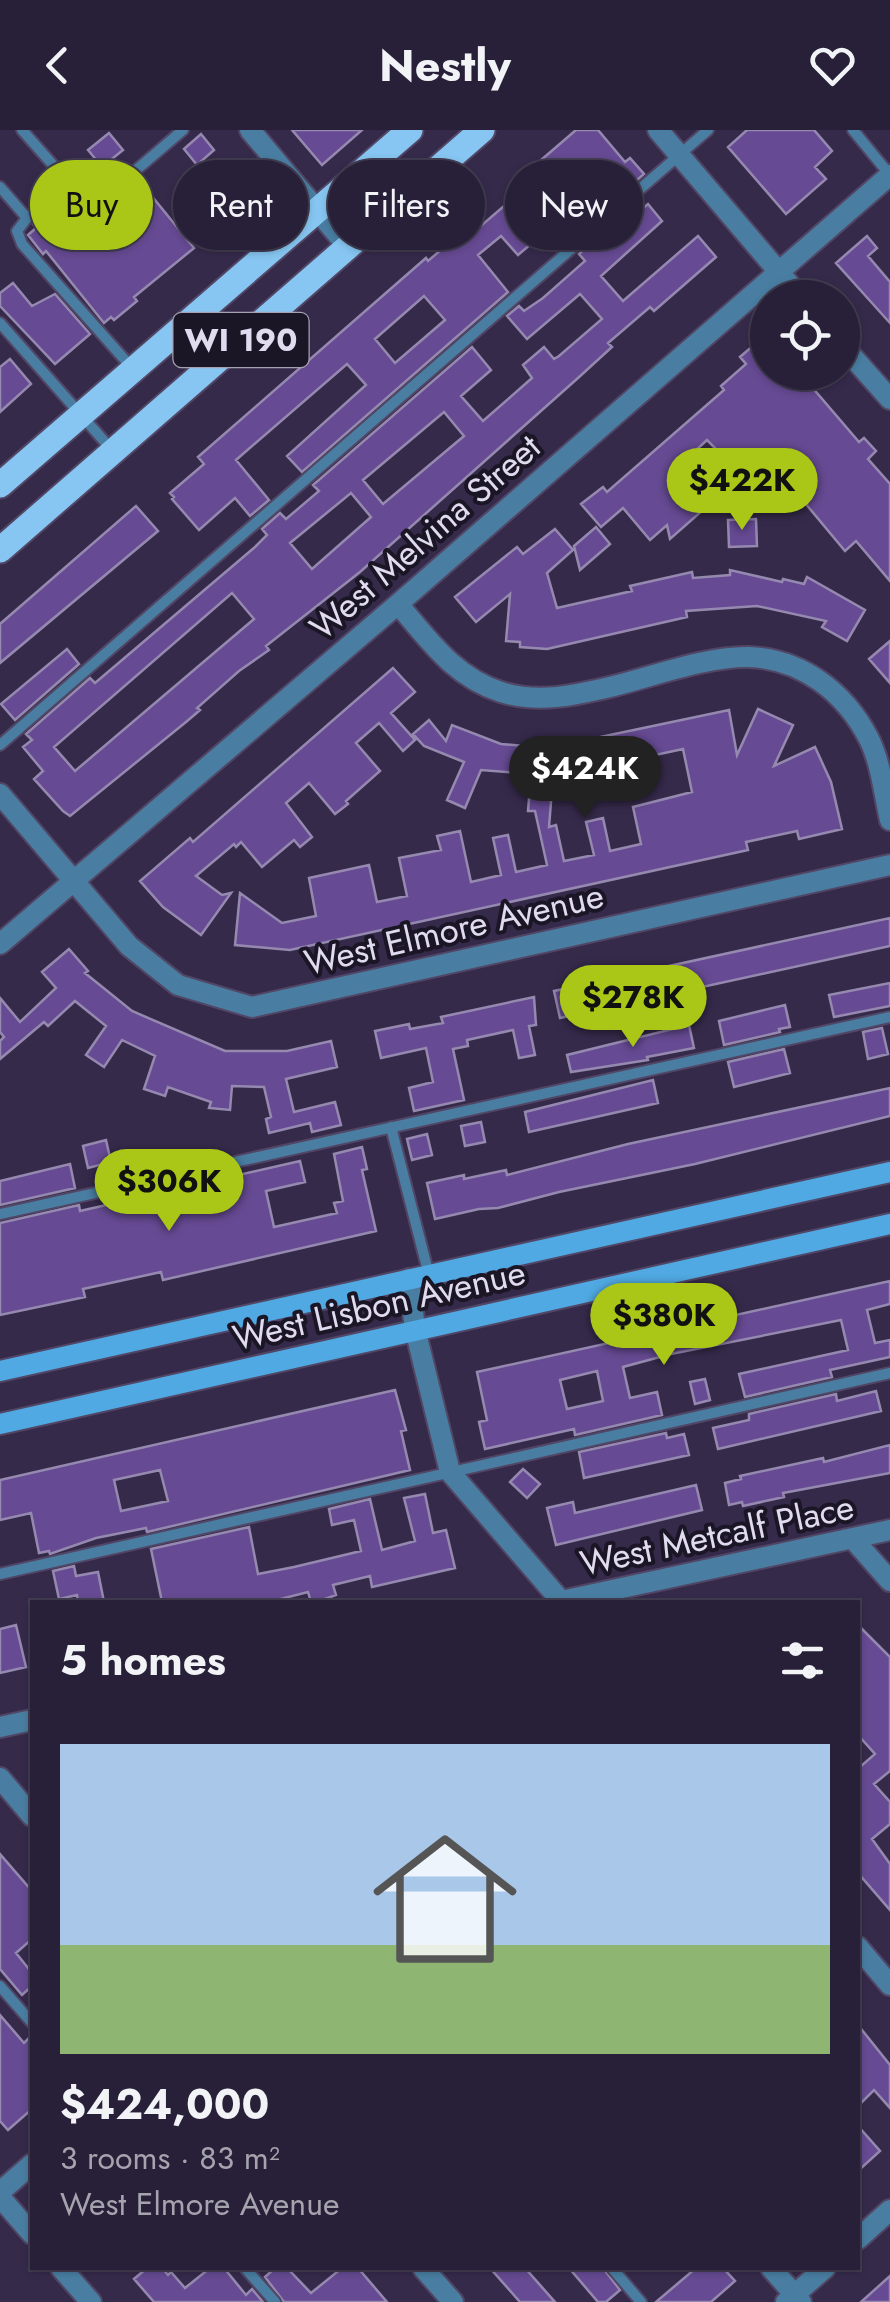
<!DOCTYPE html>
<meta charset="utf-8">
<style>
:root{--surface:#282038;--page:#342d43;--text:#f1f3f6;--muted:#a5a3ae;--line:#443e53;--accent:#aac718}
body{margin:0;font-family:Jost,sans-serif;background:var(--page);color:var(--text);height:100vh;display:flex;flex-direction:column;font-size:38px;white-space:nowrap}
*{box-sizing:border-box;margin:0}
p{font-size:32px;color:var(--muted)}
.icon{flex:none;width:55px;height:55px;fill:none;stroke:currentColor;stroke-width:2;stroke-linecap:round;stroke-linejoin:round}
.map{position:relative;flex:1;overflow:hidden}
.details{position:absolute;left:30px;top:1470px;width:830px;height:670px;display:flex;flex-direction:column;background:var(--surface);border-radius:0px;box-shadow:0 2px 8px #0004,0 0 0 2px var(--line)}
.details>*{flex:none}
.guide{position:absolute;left:30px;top:30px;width:830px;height:90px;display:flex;gap:20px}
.fabs{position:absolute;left:750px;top:150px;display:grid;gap:20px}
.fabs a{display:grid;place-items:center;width:110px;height:110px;border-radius:50%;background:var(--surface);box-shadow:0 2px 8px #0004,0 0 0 2px var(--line);font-size:50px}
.price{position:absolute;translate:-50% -85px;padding:0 22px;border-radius:35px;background:var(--accent);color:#111;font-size:32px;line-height:65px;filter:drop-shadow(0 2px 5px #0008)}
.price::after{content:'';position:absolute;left:50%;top:60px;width:30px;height:22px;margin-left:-15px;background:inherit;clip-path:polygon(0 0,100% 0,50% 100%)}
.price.active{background:#222;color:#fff}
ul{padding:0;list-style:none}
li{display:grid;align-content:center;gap:20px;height:530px;padding:0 30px}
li+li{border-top:2px solid var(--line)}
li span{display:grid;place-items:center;height:310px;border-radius:0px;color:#555}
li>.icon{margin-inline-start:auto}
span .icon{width:180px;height:180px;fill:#fffc;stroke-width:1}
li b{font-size:42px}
h2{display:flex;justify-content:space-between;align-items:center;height:120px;padding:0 30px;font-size:42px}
.pill{padding:0 35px;border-radius:45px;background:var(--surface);box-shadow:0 2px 8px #0004,0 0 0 2px var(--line);font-size:35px;line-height:90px}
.pill.active{background:var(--accent);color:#111}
header{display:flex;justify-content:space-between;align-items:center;height:130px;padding:0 30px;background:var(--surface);font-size:45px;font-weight:700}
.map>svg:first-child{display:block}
.building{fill:#664a93;stroke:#9689b0;stroke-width:2.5;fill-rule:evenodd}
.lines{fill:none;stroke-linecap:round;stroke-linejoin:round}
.service-casing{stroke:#514665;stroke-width:14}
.minor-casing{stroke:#514665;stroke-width:24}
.secondary-casing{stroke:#514665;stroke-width:24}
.primary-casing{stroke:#514665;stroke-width:29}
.service{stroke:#497ea2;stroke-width:10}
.minor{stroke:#497ea2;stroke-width:20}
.secondary{stroke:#50a9e2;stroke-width:20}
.primary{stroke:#87c6f2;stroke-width:25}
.labels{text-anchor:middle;stroke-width:8;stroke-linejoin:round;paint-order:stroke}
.shield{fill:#1b1625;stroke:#a6a0b3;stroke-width:2.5}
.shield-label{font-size:32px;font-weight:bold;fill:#e1dbf0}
.street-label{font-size:35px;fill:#e1dbf0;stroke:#1b1625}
</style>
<header><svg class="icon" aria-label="back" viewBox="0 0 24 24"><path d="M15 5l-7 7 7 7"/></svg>Nestly<svg class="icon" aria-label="heart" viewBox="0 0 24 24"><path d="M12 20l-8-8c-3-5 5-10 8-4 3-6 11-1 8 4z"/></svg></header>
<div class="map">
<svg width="890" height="2172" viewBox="0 0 890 2172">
<rect width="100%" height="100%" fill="#362a4b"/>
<path class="building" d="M292,0H362L322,35Z
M576,0H598L625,32L630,28L644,44L621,64L609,50L578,77L590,91L568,110L558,99L544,114L538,108L518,125L501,106L478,125L508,162L302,342L287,326L366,255L347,234L236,330L269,370L250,386L235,368L199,400L172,369L174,367L170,363L204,334L198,327L426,128L428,131L470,95L475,101L526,57L519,49ZM424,166L445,190L395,233L375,209Z
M747,0H814L832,21L815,37L826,49L786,84L728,17Z
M109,3L123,20L102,37L88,20Z
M201,4L214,20L197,35L184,19Z
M211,50L231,73L209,88L193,69Z
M142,54L194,118L134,167L137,171L114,190L111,187L104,193L46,121L43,124L28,105L36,98L33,94L56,75L59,78L68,70L74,78L88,66L105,86Z
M648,74L662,91L601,146L623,171L698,106L716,127L654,181L650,177L608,213L612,217L578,248L360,442L266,516L269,520L239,541L197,578L200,580L186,592L70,686L63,681L34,649L43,641L23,617L32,610L26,604L90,548L95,553L255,417L267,405L262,399L280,383L286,389L319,361L313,355L472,217L491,240L461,266L483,291L532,248L523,235L544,217L554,229L559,226L602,189L580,164L527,209L507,186L519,176L524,181L543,168L585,131L579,124L601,104L606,110ZM444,282L464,306L383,374L363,350ZM351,363L371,387L312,439L290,413ZM232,463L254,489L75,641L54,617Z
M867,106L877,118L868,126L890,152V193L836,133Z
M13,153L32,176L55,164L90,204L55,234L0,176V163Z
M768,203V242H799L859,312L864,308L876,321L868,329L890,354V451L856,411L845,421L800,367L809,359L775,320L727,362L726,340L732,335L707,310L671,343L703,380L670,409L667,395L650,410L623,378L601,397L581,374L603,357L607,362L724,260L721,256L746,234L740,227Z
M10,229L31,254L0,282V237Z
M136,376L158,401L0,533V494Z
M756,389L757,416L729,417L728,390Z
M596,397L610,414L580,440L574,416Z
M555,399L573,420L547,443L557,478L632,461L630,456L692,442L693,448L730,445V440L782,452L783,449L804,454L807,447L865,480L847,511L822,497L826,491L757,476L686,481L687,487L547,519L520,517V512L506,511L510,464L476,492L455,467L517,417L523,424Z
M890,511V553L869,529Z
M67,519L79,534L15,590L1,574Z
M393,538L415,562L391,583L415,610L403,621L379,593L356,613L380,641L346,671L348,674L335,684L309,653L286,673L312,707L300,717L294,710L262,737L241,712L236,717L234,714L196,746L222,765L231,763L201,805L163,777L140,751L190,708L193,712Z
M758,579L793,595L774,636L815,617L831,652L842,699L799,709L797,701L746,712L748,720L290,820L235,815L240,763L282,793L316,786L309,748L369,735L377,772L407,766L399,728L441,720L437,706L460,701L471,752L501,745L493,708L508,705L516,742L547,735L535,681H528L531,644L481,640L465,678L447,670L464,632L424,616L413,604L429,590L446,611L452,595L501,614L548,618L729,580L737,625ZM683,619L692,662L633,677L641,714L610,721L603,688L586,692L594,725L564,731L556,695L549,697L553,647Z
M890,788V816L560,888L554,861Z
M69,819L88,841L85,843L132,881L225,921H287L331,911L337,937L286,949L294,982L335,972L341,995L312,1002L310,993L269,1003L266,989L271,987L264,957L232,956L230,980L209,978L211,972L168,957L165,966L144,959L155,926L122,910L104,937L86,925L106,896L75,871L48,896L44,892L0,929V911L4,907L0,902V868L20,892L56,858L42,842Z
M890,853V876L834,887L829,865Z
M534,867L536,895L529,896L535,925L519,928L513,900L467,910L468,916L453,919L464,970L414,981L409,958L433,952L426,918L381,928L375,901L409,894L410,899L443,893L441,887Z
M785,875L790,897L779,899L780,902L724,915L719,891Z
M689,895L694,918L647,927L648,930L571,942L567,925Z
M882,898L888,924L868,929L863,902Z
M784,919L790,943L734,957L728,932Z
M653,950L658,973L529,1002L525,982Z
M890,958V986L695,1034L559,1062L498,1078L479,1079L435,1089L427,1053L464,1045V1049L506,1040L507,1045L628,1014Z
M481,992L485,1012L465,1016L461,996Z
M427,1004L432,1025L412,1030L407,1009Z
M106,1010L111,1032L88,1038L83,1016Z
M362,1017L367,1039L362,1040L376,1101L163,1150L161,1142L83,1159L85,1167L0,1185V1093L79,1075L80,1081L300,1031L305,1052L266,1061L274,1097L337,1083L334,1073L343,1071L334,1024Z
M70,1034L75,1058L0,1075V1051Z
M890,1151V1174L867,1180L875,1213L890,1210V1227L830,1240L832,1247L745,1267L739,1244L848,1220L841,1190L671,1224L623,1237L630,1268L657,1262L662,1285L575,1305L574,1299L485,1319L479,1292L487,1290L477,1242ZM597,1241L603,1271L567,1279L560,1250Z
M705,1249L710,1270L695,1274L690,1252Z
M395,1260L406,1300L401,1301L410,1340L147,1402L146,1398L96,1408L50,1424L49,1421L39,1423L31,1383L0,1390V1350ZM160,1340L168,1371L121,1381L114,1350Z
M876,1261L881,1281L718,1319L713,1298L749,1290V1284L836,1264L837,1271Z
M666,1303L667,1308L684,1304L689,1325L584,1348L579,1322Z
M890,1315V1343L783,1363L784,1367L743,1376L742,1372L729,1375L725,1353L741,1349L740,1346L823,1328L824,1332Z
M523,1339L540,1354L527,1368L510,1352Z
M696,1355L702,1380L556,1415L547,1378L573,1372L575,1383Z
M425,1364L433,1403L446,1400L455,1438L372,1457L370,1446L333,1455L336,1465L317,1472H311L308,1462L269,1472H162L151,1419L249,1397L258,1444L294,1437L361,1421L354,1390L332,1395L329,1379L370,1369L382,1420L415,1411L404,1368Z
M74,1436L76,1446L98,1442L104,1472H78L77,1465L59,1469L53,1441Z
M16,1495L26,1537L0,1543V1499Z
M858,1495L890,1527V1641L874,1654L890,1672V1694L872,1709L890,1734V1780L858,1743V1635L860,1637L875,1624L858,1605Z
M0,1724L32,1761V1809L16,1823L32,1843V1856L22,1865L0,1839Z
M0,1885L24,1913L32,1905V1979L8,2000L0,1991Z
M858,1895L890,1935V1978L874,1960L858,1976Z
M858,1996L880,2021L858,2041Z
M147,2138H162L168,2145L171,2142L185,2158L210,2138H224L246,2165L252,2159L263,2172H154L134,2149Z
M275,2138H287L311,2163L342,2138H358L387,2172H284L265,2147Z
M490,2138H525L555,2172H520Z
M569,2138H603L620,2160L606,2172H598Z
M696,2138H723L735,2151L711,2172H656Z
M890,2146V2172H861Z"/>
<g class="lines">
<g class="service-casing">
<path id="service" d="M22,0L69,53L27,88L17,101L22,114L133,239
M853,0L890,45
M0,57L27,88
M108,64L183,0
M0,193L112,320
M0,615L708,0
M391,997L429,1145
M0,1084L890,887
M0,1444L890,1243
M0,1856L32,1893
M245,2138L275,2172
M612,2138L641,2172"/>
</g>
<g class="minor-casing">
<path id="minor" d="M250,0L348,117
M658,0L801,168
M842,215L890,269
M398,474C429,510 454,547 501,562C538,574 577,565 614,556C654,546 708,526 749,527C802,529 845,562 869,609C881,633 884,664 890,690
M0,664L129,816L178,855L252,877L890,735
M0,814L398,474L890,45
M409,1149L415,1199L450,1342L562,1472
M853,1409L890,1451
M557,1472L890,1400
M0,1597L32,1590
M0,1648L32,1686
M858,1817L890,1855
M0,2062L32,2034
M0,2067L32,2104
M858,2109L890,2080
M61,2138L91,2172
M423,2138L453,2172
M771,2138L801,2172
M786,2172L825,2138"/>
</g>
<g class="secondary-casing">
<path id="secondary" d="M0,1241L890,1042
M0,1294L890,1094"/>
</g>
<g class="primary-casing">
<path id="primary" d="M0,355L410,0
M0,420L482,0"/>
</g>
<use href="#service" class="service"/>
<use href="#minor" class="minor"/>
<use href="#secondary" class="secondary"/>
<use href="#primary" class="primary"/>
</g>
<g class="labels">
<rect class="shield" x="173.5" y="183" width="135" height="54" rx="8"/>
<g class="shield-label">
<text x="241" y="221">WI 190</text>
</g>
<g class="street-label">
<text transform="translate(425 407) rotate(-41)" y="12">West Melvina Street</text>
<text transform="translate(454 799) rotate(-13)" y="12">West Elmore Avenue</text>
<text transform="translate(379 1175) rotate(-13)" y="12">West Lisbon Avenue</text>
<text transform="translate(717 1405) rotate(-12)" y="12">West Metcalf Place</text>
</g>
</g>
</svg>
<div class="fabs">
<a><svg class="icon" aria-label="locate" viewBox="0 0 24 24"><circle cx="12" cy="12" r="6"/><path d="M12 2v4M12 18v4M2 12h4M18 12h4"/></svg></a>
</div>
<b class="price" style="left:742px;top:403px">$422K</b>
<b class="price active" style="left:585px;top:691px">$424K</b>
<b class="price" style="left:633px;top:920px">$278K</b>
<b class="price" style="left:169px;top:1104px">$306K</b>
<b class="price" style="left:664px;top:1238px">$380K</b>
<div class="guide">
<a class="pill active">Buy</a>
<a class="pill">Rent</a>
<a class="pill">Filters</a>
<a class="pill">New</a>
</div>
<section class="details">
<h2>5 homes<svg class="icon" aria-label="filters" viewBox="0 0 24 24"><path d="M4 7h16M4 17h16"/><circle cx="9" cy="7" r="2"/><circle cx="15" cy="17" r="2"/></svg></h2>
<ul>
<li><span style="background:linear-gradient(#a9c7e8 65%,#8fb573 0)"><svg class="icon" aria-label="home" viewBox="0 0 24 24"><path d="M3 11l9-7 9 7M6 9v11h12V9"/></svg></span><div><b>$424,000</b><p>3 rooms · 83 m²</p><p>West Elmore Avenue</p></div></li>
</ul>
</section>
</div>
